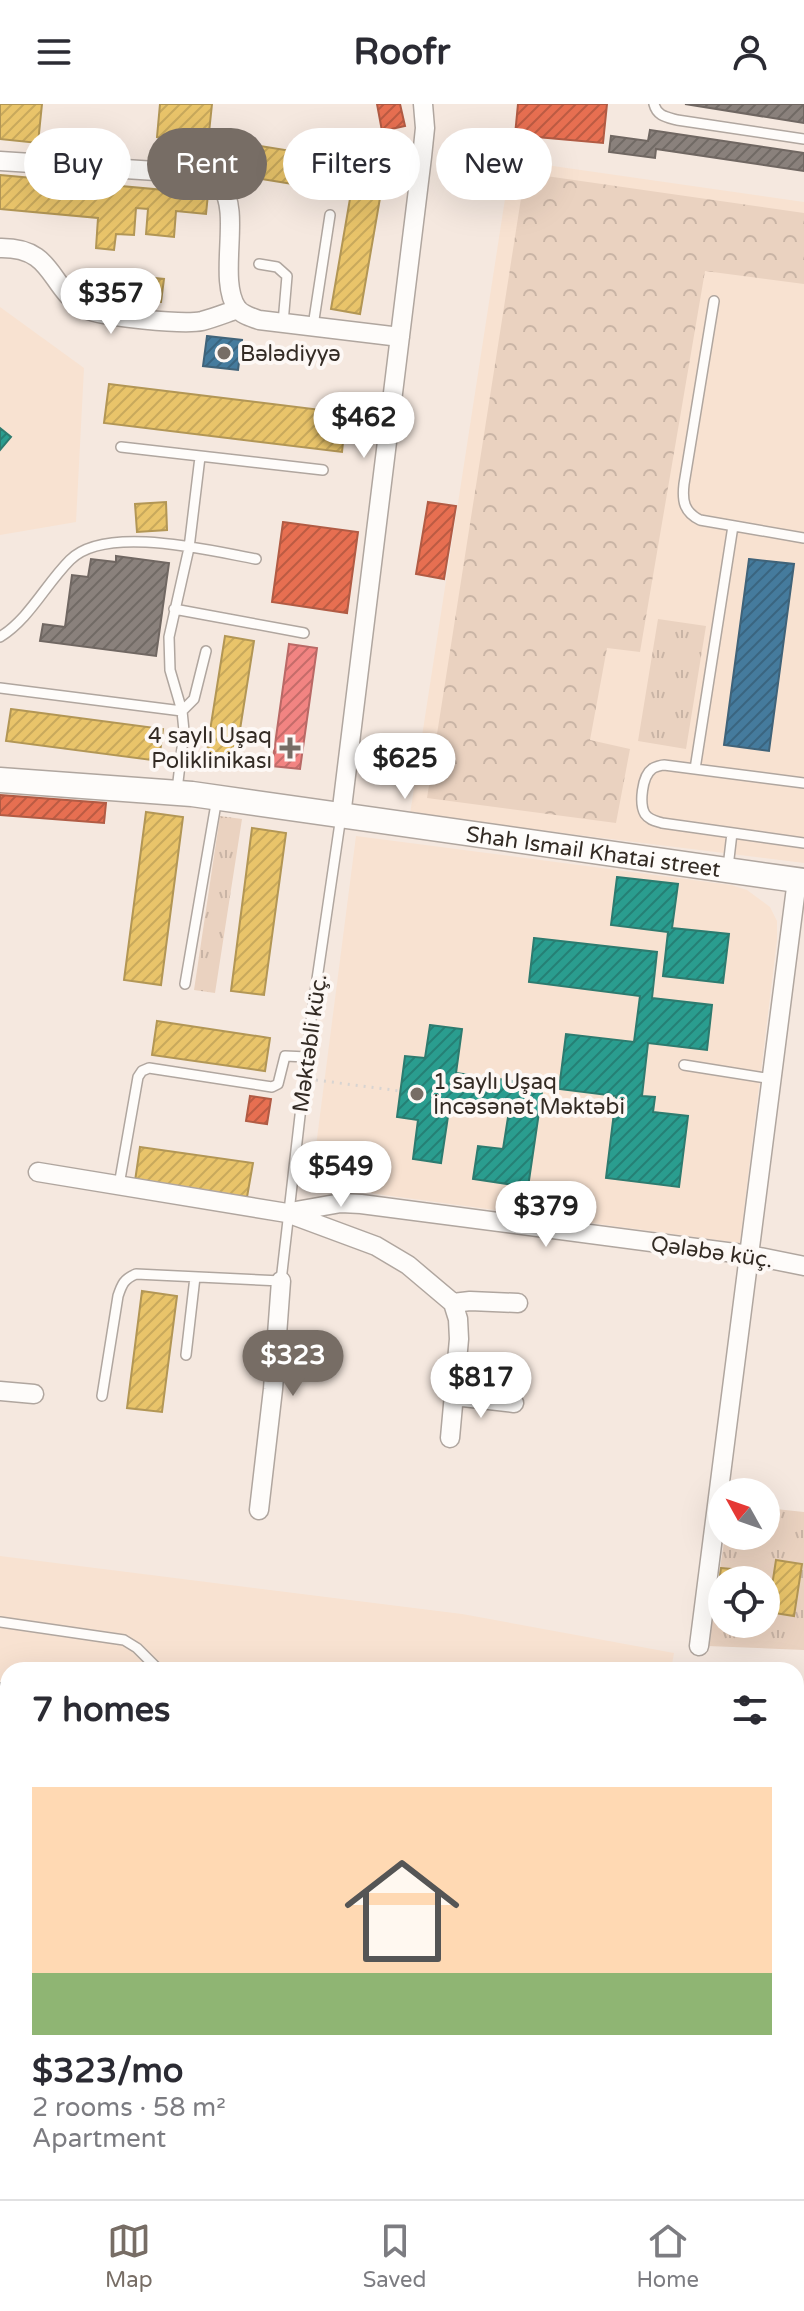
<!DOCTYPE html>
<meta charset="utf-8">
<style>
:root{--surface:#fff;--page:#f2f2f3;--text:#2b2b33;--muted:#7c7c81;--line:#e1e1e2;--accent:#776d65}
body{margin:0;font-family:"Varela Round",sans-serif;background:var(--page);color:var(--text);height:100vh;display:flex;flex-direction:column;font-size:30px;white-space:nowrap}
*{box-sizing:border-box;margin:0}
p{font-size:26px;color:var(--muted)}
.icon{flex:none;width:44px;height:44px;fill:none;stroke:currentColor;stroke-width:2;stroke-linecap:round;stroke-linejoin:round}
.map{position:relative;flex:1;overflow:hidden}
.drawer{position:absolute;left:0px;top:1558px;width:804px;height:538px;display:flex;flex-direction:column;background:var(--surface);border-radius:24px 24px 0 0;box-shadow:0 8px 32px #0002}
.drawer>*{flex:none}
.guide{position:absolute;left:24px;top:24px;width:756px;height:72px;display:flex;gap:16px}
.needle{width:52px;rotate:310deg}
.tools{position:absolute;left:708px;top:1374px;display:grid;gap:16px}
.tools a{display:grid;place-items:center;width:72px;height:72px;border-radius:50%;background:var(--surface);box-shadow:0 8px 32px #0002;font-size:40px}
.price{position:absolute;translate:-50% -68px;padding:0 18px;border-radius:28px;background:#fff;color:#222;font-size:26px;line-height:52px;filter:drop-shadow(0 2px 4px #0008)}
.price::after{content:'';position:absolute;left:50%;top:48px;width:24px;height:18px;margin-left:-12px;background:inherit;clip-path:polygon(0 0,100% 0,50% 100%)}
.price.on{background:var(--accent);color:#fff}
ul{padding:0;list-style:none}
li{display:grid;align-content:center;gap:16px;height:424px;padding:0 32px}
li span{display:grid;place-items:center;height:248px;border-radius:0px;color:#555}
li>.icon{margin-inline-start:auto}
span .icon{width:144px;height:144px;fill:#fffc;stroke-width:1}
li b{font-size:34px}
h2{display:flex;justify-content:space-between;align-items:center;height:96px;padding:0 32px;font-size:34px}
.tag{padding:0 28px;border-radius:36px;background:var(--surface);box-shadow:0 8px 32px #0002;font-size:28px;line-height:72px}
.tag.on{background:var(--accent);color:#fff}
header{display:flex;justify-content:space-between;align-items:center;height:104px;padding:0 32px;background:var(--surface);font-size:36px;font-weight:700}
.tabs{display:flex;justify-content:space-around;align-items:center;height:112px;border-top:2px solid var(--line);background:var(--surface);font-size:22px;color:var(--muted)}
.tabs a{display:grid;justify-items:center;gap:4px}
.tabs .on{color:var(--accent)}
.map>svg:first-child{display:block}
.built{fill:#f8e2d1}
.grass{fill:url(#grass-tufts);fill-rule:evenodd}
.park{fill:url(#park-crowns)}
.homes{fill:url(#homes-hatch);stroke:#b29655;stroke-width:2}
.shops{fill:url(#shops-hatch);stroke:#b15b44;stroke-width:2}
.schools{fill:url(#schools-hatch);stroke:#2d7b6f;stroke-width:2}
.health{fill:url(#health-hatch);stroke:#b96966;stroke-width:2}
.public{fill:url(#public-hatch);stroke:#406379;stroke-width:2}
.industry{fill:url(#industry-hatch);stroke:#706762;stroke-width:2}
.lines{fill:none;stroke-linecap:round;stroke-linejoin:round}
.service-casing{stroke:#b0a69f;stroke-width:12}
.minor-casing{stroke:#b0a69f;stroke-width:21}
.tertiary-casing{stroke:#b0a69f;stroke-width:27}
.primary-casing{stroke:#cec9c4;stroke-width:33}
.path{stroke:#d8d4d1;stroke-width:3;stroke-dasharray:2 6;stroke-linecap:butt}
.service{stroke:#fefcfa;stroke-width:9}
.minor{stroke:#fefcfa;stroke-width:18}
.tertiary{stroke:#fefcfa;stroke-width:24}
.primary{stroke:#f3ede8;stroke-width:30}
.rail-casing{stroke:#bebab8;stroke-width:8}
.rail{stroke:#fdf8f5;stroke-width:5;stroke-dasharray:15;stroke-linecap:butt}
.poi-dot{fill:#776d65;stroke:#fdf8f5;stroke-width:3}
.labels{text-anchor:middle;stroke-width:8;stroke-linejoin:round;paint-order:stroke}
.poi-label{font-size:22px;fill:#332b24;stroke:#fdf8f5;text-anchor:start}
.street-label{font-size:22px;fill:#332b24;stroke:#fdf8f5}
</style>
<header><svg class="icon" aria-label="menu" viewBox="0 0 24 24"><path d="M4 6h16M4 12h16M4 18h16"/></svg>Roofr<svg class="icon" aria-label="person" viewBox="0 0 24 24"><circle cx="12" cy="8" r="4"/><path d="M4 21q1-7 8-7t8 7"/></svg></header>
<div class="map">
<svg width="804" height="2095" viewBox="0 0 804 2095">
<defs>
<pattern id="grass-tufts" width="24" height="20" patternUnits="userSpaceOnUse" patternTransform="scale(2)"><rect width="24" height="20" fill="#ead2c0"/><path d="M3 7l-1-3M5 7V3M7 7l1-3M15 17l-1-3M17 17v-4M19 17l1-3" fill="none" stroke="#c9b4a5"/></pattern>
<pattern id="park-crowns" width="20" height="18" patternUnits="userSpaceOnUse" patternTransform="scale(2)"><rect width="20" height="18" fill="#ead2c0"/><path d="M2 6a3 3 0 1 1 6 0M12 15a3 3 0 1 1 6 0" fill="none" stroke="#c9b4a5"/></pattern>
<pattern id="homes-hatch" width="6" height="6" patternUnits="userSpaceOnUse" patternTransform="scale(2)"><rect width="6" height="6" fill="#e9c46a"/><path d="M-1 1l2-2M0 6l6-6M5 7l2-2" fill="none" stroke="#c8a95c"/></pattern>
<pattern id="shops-hatch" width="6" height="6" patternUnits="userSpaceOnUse" patternTransform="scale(2)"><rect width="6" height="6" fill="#e76f51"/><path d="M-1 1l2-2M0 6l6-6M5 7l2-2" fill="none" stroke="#bc5b43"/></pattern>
<pattern id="schools-hatch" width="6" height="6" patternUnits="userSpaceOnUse" patternTransform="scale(2)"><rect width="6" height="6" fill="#2a9d8f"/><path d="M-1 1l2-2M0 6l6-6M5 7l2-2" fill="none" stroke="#258075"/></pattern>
<pattern id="health-hatch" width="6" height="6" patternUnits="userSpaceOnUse" patternTransform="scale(2)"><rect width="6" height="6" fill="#f28482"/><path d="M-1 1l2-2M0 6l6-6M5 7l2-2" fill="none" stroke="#c56c6a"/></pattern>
<pattern id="public-hatch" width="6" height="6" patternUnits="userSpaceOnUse" patternTransform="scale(2)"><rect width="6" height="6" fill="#457b9d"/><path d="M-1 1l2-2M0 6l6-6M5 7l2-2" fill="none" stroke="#3a6580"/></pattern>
<pattern id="industry-hatch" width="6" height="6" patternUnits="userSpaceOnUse" patternTransform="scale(2)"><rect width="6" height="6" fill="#8a817c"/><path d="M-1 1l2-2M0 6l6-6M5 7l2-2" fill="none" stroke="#716a65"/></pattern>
</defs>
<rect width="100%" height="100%" fill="#f5e8df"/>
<path class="built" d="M511,56L804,98V759L410,710Z
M0,203L84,264L76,418L0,431Z
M356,732L731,781L747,786L770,803L777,817V836L740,1139L311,1081Z
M0,1452L462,1510L674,1549L671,1566H8V1664H0Z"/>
<path class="grass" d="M658,515L706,522L686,645L638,637Z
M220,712L242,715L215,889L194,886Z
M766,1404L804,1408V1546L708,1542L725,1432H766ZM722,1476H766V1520H722Z
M59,2088H616L602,2095H55Z"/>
<path class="park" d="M525,69L804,109V180L705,167L640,548L607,544L590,636L630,645L616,719L427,694Z
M0,1717L8,1718V1989L0,1988Z"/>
<path class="homes" d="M0,0H42L38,39L0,35Z
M160,0H212L208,38L157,33Z
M236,38L347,56L342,88L231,70Z
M0,71L208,90L206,110L176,107L174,133L146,130L148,105L136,104L134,131L116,130L114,146L96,144L98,114L0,105Z
M351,89L380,94L360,210L331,205Z
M122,171L164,175L161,198L120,195Z
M109,280L346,309L342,348L104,319Z
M166,398L167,426L137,428L135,400Z
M225,532L254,537L235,657L206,652Z
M11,605L163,625L159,657L6,637Z
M146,708L183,713L161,881L124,876Z
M252,724L286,729L264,891L231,887Z
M157,917L270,934L265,967L152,951Z
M140,1043L253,1059L247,1093L135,1077Z
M142,1187L177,1192L162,1308L127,1304Z
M776,1456L802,1460L794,1512L768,1508Z
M721,1464L742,1466L740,1476H722V1493L717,1492Z"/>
<path class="shops" d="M377,0H400L405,22L382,27Z
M518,0H607L603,39L515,31Z
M428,398L456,402L444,475L416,470Z
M283,418L358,428L347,509L272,498Z
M0,691L106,699L104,719L0,711Z
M250,992L271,995L267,1020L246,1017Z"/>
<path class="schools" d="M0,324L11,333L0,346Z
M617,773L678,780L672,824L729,830L723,879L663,872L668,828L611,821Z
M534,834L657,848L652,894L712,901L707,946L648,939L642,992L655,993L653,1008L688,1012L679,1083L606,1074L616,992L559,985L566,930L634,938L640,892L529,878Z
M430,921L462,925L456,969L543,981L528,1083L473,1075L478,1042L503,1045L509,1007L450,999L441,1059L413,1055L418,1016L397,1013L405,952L425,954Z"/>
<path class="health" d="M289,540L317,544L300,665L272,662Z"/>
<path class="public" d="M207,232L242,236L238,266L203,262Z
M749,455L794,460L769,647L724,641Z"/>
<path class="industry" d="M685,0H804V19Z
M650,26L804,49V67L656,45L655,54L609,48L611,32L648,37Z
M116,452L169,459L156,552L40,537L43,520L65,523L72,471L88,473L91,455L116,458Z
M0,1579L8,1580V1620L0,1619Z"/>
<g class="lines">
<g class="service-casing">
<path id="service" d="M654,0C657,12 666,13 677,16L804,35
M259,160L277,163L287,172L283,219
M714,197L684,380C682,397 684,408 700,416L804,434
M313,222L330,111
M121,343L323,366
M200,353L189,444L169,533L170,566L182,607L194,595L206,547
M174,505L304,529
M0,533C30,514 45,481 70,456C106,420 211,447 256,455
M0,584L182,607L184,627L177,686
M695,665L733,422
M804,679L664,661C662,661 654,663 652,665C642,672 639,700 645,710C649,716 656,717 662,719L804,739
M728,763L732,729
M185,880L217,694
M684,961L772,975
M119,1081L138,973L142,967L149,964L272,983L278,980L285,952L307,953
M186,1251L195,1173
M102,1292L118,1192C122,1180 124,1175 136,1170L281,1177L311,916L341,712
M0,1518L124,1536L137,1544L159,1566"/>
</g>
<g class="minor-casing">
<path id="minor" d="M0,57L187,69C199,72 212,74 221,83C242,106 217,176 237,204C242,211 251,213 259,216L400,233
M0,144C56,143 48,185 86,205C103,213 184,221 202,217C214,214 226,209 238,205
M341,712L422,53L425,24L423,0
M38,1068L287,1109L376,1142L408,1161L453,1199L458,1215L459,1235L450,1334
M290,1108L341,1099L361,1100L750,1151L804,1162
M453,1199L470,1197L518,1199
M0,1287L34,1290
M454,1292L514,1299
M259,1406L273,1285L281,1177
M699,1542L797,776
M796,1669L804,1665
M0,1691L8,1692
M0,2063L8,2033
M12,2088L23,2095
M766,2088L771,2095
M631,2095L640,2088"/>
</g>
<g class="tertiary-casing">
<g id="tertiary">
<path id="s1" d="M0,676L192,690L804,777"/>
</g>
</g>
<g class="primary-casing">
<path id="primary" d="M796,1852L804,1847
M796,1883L804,1878
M0,2003L8,2005
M0,2031L8,2032"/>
</g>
<path class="path" d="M316,976L400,987
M0,1852H8"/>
<use href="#service" class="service"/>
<use href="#minor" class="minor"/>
<use href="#tertiary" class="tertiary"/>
<use href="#primary" class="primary"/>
<g class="rail-casing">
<path id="rail" d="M796,1704L804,1701
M0,1712L8,1713"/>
</g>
<use href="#rail" class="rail"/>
</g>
<g class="poi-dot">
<circle cx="224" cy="249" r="8"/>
<path d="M286 632h8v8h8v8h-8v8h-8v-8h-8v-8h8z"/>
<circle cx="417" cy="990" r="8"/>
</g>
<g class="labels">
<g class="poi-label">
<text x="240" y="257">Bələdiyyə</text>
<text x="272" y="639" text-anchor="end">4 saylı Uşaq<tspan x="272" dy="25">Poliklinikası</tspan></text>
<text x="433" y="985">1 saylı Uşaq<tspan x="433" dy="25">İncəsənət Məktəbi</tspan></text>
</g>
<g class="street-label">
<text dy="8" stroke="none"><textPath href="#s1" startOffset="598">Shah Ismail Khatai street</textPath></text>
<text transform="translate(309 939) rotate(-82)" y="8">Məktəbli küç.</text>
<text transform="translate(712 1147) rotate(8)" y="8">Qələbə küç.</text>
</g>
</g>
</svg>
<div class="tools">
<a><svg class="needle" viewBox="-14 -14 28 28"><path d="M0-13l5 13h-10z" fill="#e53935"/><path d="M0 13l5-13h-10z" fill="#7c7c81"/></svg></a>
<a><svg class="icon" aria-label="locate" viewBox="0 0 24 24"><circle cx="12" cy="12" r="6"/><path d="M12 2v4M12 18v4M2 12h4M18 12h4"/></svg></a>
</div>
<b class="price" style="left:111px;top:232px">$357</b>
<b class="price" style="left:364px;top:356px">$462</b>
<b class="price" style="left:405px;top:697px">$625</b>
<b class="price" style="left:341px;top:1105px">$549</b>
<b class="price" style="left:546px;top:1145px">$379</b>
<b class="price on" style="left:293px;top:1294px">$323</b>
<b class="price" style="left:481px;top:1316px">$817</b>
<div class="guide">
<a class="tag">Buy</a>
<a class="tag on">Rent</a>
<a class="tag">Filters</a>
<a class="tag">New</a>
</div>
<section class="drawer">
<h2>7 homes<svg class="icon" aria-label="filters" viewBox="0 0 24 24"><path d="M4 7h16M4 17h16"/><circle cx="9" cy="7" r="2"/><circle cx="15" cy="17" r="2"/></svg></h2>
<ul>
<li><span style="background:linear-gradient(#ffd9b3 75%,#8fb573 0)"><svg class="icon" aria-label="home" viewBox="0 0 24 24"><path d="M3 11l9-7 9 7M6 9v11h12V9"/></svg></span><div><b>$323/mo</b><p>2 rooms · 58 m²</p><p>Apartment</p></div></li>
</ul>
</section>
</div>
<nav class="tabs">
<a class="on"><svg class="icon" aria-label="map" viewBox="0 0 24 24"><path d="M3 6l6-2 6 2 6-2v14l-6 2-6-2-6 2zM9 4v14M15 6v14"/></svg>Map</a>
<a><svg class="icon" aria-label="saved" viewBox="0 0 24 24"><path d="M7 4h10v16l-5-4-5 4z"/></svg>Saved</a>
<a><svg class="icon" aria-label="home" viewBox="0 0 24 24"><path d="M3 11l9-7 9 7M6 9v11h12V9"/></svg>Home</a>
</nav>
